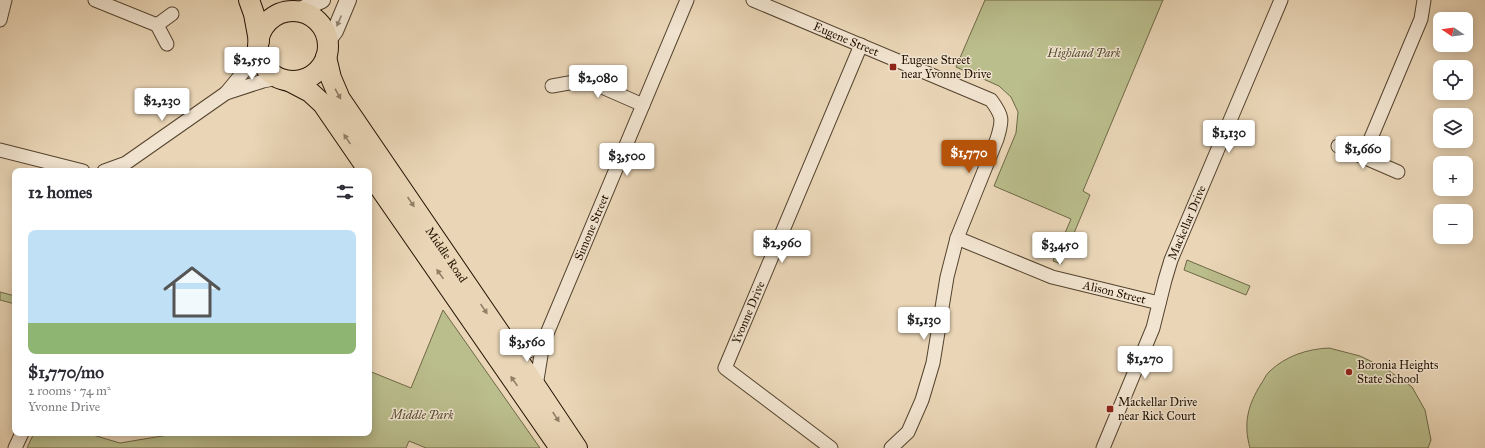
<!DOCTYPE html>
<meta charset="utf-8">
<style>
:root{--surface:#fff;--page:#f2f2f3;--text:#2b2b33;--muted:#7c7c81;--accent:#b45309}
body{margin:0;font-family:"IM FELL Great Primer",serif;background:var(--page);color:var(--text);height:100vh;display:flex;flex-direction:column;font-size:15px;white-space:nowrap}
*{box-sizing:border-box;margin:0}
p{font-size:13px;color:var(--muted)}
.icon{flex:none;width:22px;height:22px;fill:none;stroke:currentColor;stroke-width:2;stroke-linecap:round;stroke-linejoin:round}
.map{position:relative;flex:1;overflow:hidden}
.details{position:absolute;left:12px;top:168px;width:360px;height:268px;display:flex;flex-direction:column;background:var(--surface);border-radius:8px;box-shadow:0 2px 10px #0003}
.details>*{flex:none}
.needle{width:26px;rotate:283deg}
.tools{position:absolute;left:1433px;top:12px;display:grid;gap:8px}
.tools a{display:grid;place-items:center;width:40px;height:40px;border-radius:8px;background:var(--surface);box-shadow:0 2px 10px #0003;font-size:20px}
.price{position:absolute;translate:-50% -34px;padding:0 9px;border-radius:4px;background:#fff;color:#222;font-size:13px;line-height:26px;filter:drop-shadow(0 1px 2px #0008)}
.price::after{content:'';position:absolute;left:50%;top:24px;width:12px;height:9px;margin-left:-6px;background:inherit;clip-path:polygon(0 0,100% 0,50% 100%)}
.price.on{background:var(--accent);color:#fff}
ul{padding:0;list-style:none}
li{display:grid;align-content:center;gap:8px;height:212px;padding:0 16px}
li span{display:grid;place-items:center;height:124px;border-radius:8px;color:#555}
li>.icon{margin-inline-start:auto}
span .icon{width:72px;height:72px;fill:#fffc;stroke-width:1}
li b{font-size:17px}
h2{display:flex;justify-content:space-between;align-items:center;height:48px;padding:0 16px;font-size:17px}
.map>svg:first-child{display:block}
.green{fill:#babd8c;stroke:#6e6846}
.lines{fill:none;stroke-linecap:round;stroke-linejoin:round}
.minor-casing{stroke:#54432e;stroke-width:15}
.tertiary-casing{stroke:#54432e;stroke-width:18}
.primary-casing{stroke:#221201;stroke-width:22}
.minor{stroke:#f1e4d0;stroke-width:13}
.tertiary{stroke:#f1e4d0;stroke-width:16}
.primary{stroke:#ead6b7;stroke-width:20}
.oneway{fill:#948673}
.oneway2{fill:#907e65}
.poi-dot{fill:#8f2418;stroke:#f1e4d0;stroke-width:1.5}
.labels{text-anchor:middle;stroke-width:3;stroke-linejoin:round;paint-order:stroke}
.street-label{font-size:12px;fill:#221201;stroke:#f1e4d0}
.park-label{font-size:12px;font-style:italic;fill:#574e32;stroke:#f1e4d0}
.poi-label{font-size:12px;fill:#221201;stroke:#f1e4d0;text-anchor:start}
</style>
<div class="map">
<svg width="1485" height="448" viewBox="0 0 1485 448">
<rect width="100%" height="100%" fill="#ead6b7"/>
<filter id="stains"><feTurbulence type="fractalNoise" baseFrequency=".005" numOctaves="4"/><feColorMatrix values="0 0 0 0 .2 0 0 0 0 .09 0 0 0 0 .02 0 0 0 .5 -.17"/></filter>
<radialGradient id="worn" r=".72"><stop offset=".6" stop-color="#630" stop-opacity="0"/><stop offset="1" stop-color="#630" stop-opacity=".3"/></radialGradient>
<path class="green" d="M985,0H1163L1083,191L1090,195L1061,264L1053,261L1071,219L994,186L1016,133L1018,112L1011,97L999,86L956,67Z
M1187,260L1250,286L1246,295L1184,270Z
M0,292L15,296V304L0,300Z
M443,310L540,448H426L409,441L406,448H27L34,433H86L120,443L180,433H369V371L411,388Z
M1329,348L1360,356L1385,368L1412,387L1425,410L1431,440L1428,448H1250C1243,423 1248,405 1261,384C1264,380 1266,374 1270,371C1286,356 1307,349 1329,348Z"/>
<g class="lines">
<g class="minor-casing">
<g id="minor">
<path d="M95,0L157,25"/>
<path id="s1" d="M753,0L991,100C1003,116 1003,120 997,139L957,238L947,277L933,363L922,400L908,432L891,448"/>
<path d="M0,20L5,0"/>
<path d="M167,44L157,25L172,14"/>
<path d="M552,86L580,81L595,84L643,105"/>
<path d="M226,93L259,53"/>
<path d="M1338,146L1398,172"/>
<path d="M0,150L83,171"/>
<path d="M1363,157L1421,19L1424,0"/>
<path d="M104,171L126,163L226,93L263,81L279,78"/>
<path id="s2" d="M957,238L1052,277L1159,303"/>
<path d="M508,345L529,351L543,343"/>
<path id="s3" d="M536,386L543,343L687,0"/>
<path d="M15,448L22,433"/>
<path id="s4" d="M831,448L725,368L861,45"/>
<path id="s5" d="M1103,448L1153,328L1165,280L1171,260L1281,0"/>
</g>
</g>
<g class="tertiary-casing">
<path id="tertiary" d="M298,11L322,0
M328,40L335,31L348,0"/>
</g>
<g class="primary-casing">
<g id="primary">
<path d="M249,0L254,14L259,41"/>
<circle cx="293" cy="46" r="35"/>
<path id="s6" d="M326,57L331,78L340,99L508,345L577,448"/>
<path d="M289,81L310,92L323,104L369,171"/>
<path d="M369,172L560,448"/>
</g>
</g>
<use href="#minor" class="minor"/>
<use href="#tertiary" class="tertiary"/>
<use href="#primary" class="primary"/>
</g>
<defs><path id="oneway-solid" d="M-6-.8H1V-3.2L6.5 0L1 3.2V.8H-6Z"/></defs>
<use class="oneway" href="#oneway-solid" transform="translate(339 21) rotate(113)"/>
<g class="oneway2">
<use href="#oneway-solid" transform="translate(338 94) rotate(61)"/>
<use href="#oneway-solid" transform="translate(347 139) rotate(-124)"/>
<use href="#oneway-solid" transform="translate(411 202) rotate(56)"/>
<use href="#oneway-solid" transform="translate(440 274) rotate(-125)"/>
<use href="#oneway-solid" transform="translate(484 309) rotate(56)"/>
<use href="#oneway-solid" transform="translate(514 381) rotate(-125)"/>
<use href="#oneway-solid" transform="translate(556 417) rotate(57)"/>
</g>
<g class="poi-dot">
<rect x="889" y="63" width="8" height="8" rx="2"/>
<circle cx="1349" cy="372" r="4"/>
<rect x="1106" y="405" width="8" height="8" rx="2"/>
</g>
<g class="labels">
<g class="street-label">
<text dy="4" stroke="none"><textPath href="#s1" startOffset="101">Eugene Street</textPath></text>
<text dy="4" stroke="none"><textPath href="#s5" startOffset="241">Mackellar Drive</textPath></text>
<text dy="4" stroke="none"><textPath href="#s3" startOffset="169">Simone Street</textPath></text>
<text dy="4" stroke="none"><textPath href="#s6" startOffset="233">Middle Road</textPath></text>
<text dy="4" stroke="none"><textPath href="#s2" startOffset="167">Alison Street</textPath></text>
<text dy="4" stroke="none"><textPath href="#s4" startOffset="193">Yvonne Drive</textPath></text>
</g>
<g class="park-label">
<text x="1084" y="57">Highland Park</text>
<text x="422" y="419">Middle Park</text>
</g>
<g class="poi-label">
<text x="901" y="64">Eugene Street<tspan x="901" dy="14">near Yvonne Drive</tspan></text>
<text x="1357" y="369">Boronia Heights<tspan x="1357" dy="14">State School</tspan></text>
<text x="1118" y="406">Mackellar Drive<tspan x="1118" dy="14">near Rick Court</tspan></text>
</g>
</g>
<rect width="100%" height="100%" filter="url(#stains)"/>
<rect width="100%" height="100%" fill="url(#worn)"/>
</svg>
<div class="tools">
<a><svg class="needle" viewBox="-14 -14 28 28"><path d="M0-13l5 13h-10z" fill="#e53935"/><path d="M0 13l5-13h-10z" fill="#7c7c81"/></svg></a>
<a><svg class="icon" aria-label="locate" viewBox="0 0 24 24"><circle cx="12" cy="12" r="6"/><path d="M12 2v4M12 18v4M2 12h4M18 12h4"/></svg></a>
<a><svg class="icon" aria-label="layers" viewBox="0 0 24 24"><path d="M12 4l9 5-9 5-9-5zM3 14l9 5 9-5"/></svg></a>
<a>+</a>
<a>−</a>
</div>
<b class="price" style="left:252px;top:81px">$2,550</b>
<b class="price" style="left:598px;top:99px">$2,080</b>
<b class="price" style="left:162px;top:122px">$2,230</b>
<b class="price" style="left:1229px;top:154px">$1,130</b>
<b class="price" style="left:1363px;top:170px">$1,660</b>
<b class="price on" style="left:969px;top:174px">$1,770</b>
<b class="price" style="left:627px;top:177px">$3,500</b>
<b class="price" style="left:782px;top:264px">$2,960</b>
<b class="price" style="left:1060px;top:266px">$3,450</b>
<b class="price" style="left:924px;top:341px">$1,130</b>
<b class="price" style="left:527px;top:363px">$3,560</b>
<b class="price" style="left:1145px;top:380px">$1,270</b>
<section class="details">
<h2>12 homes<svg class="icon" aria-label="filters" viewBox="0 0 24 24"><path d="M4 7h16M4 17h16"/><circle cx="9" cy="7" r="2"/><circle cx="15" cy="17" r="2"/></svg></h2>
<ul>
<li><span style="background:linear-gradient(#bfe0f5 75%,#8fb573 0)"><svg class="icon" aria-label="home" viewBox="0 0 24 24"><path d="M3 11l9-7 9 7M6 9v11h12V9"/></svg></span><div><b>$1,770/mo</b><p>2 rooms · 74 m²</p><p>Yvonne Drive</p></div></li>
</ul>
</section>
</div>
